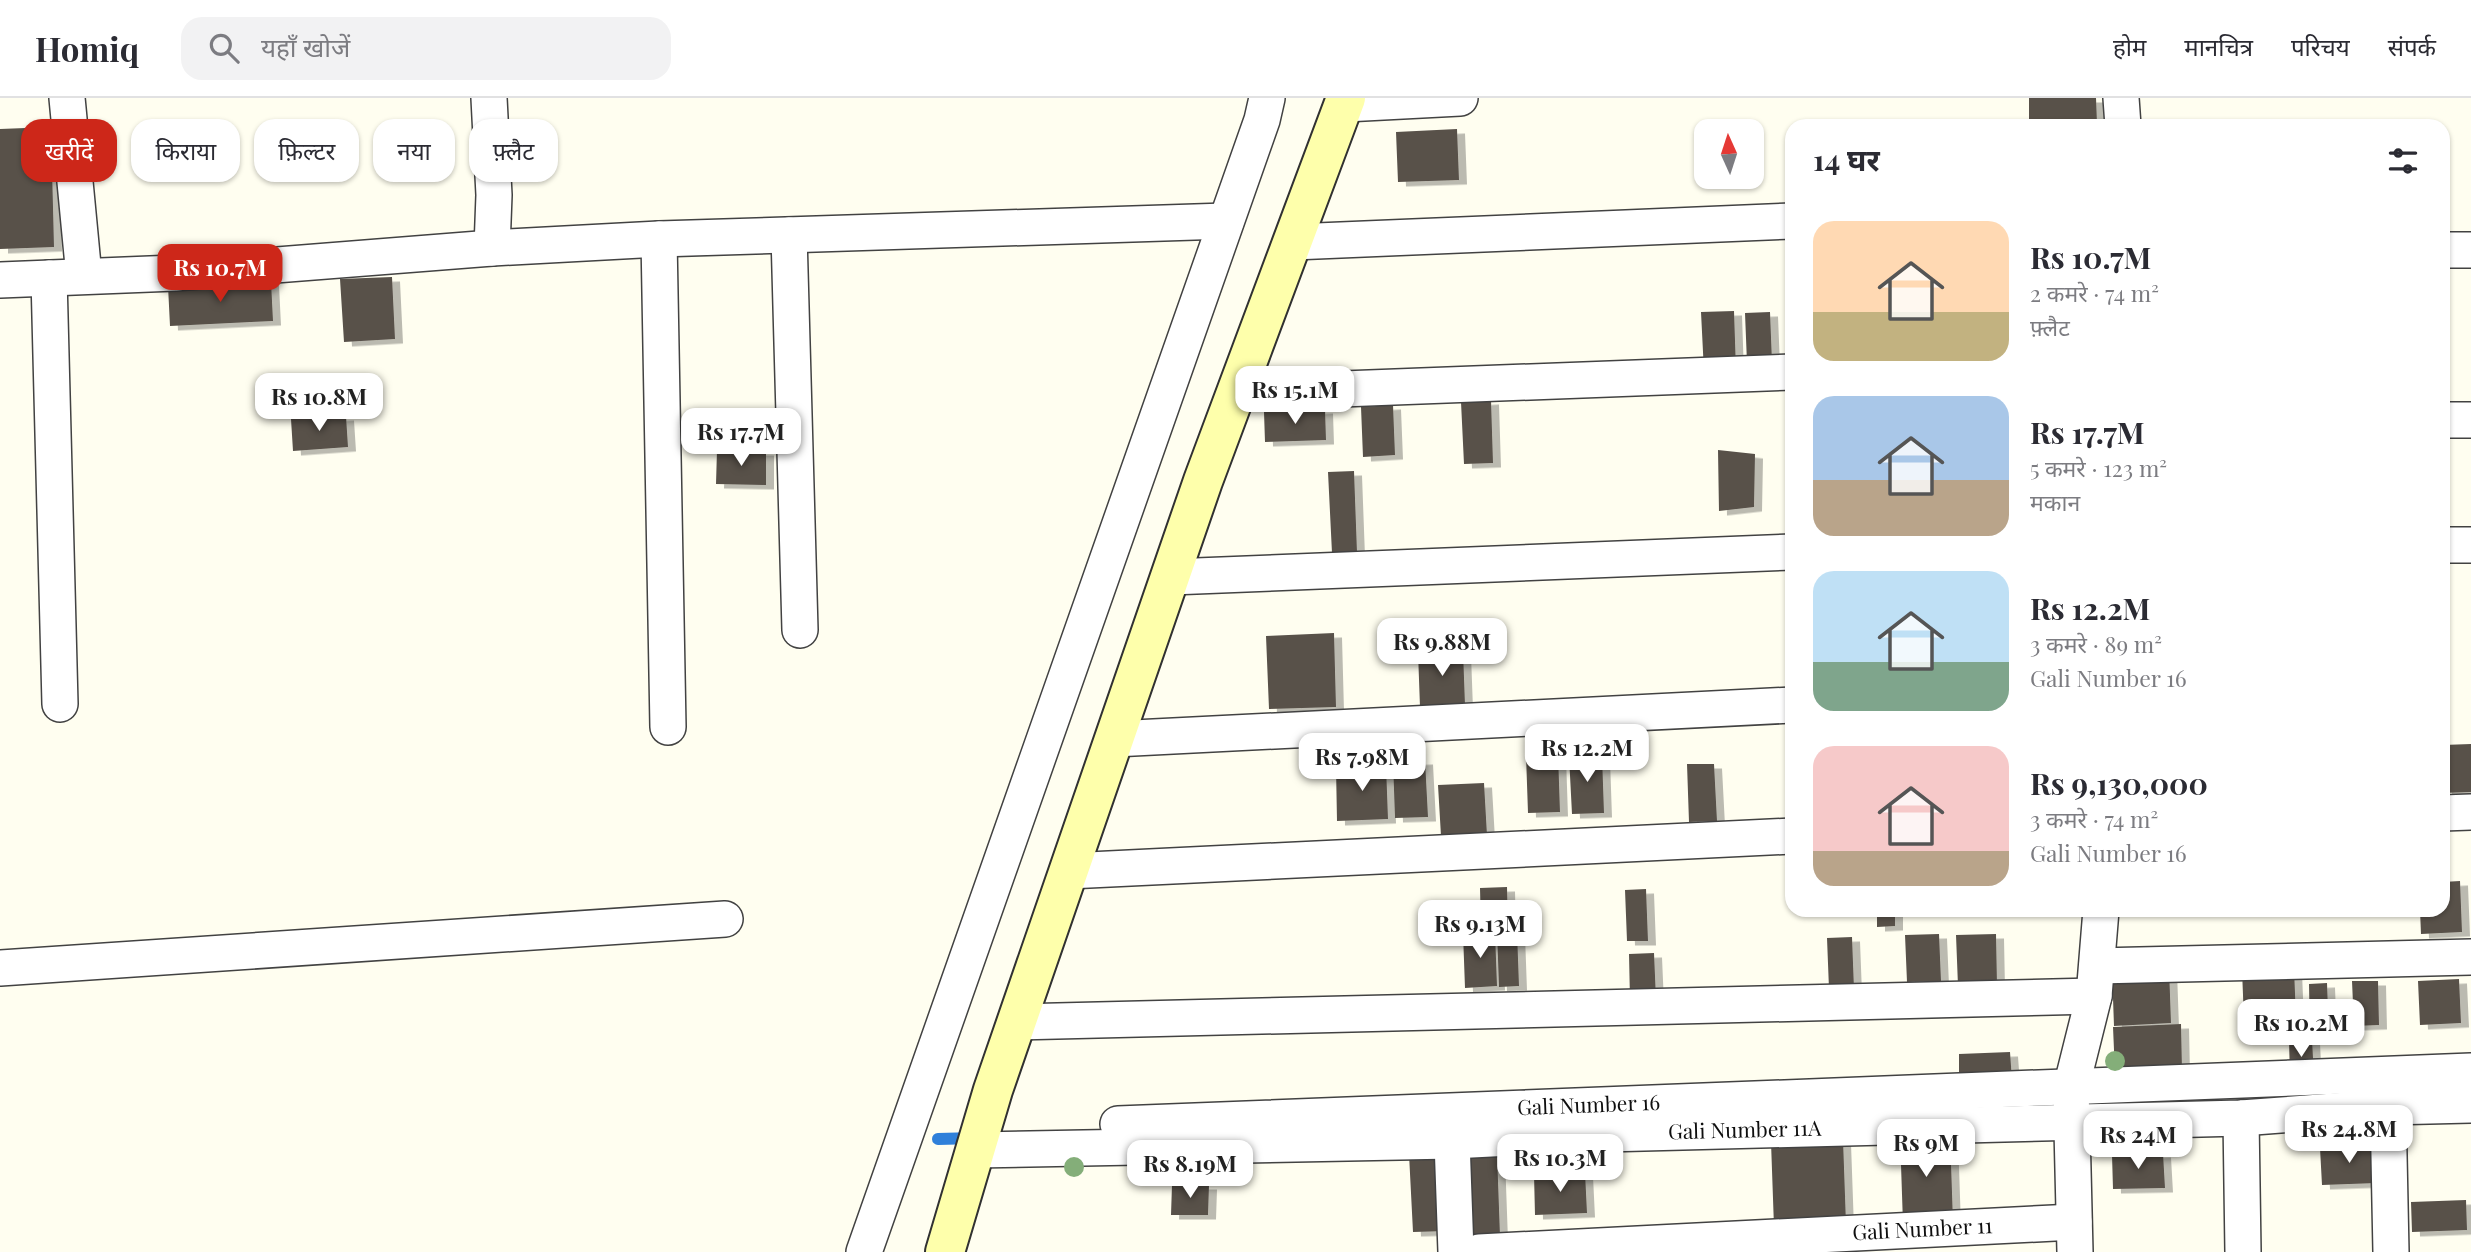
<!DOCTYPE html>
<html lang="hi">
<meta charset="utf-8">
<style>
:root{--surface:#fff;--page:#f2f2f3;--text:#2b2b33;--muted:#7c7c81;--line:#e1e1e2;--accent:#cd2719}
body{margin:0;font-family:"Playfair Display","Noto Sans Devanagari",serif;background:var(--page);color:var(--text);height:100vh;display:flex;flex-direction:column;font-size:26px;white-space:nowrap}
*{box-sizing:border-box;margin:0}
p{font-size:23px;color:var(--muted)}
.icon{flex:none;width:38px;height:38px;fill:none;stroke:currentColor;stroke-width:2;stroke-linecap:round;stroke-linejoin:round}
.map{position:relative;flex:1;overflow:hidden}
.side{position:absolute;left:1785px;top:21px;width:665px;height:798px;display:flex;flex-direction:column;background:var(--surface);border-radius:21px;box-shadow:0 2px 5px #0004}
.side>*{flex:none}
.banner{position:absolute;left:21px;top:21px;width:665px;height:63px;display:flex;gap:14px}
.needle{width:46px;rotate:357deg}
.tools{position:absolute;left:1694px;top:21px;display:grid;gap:14px}
.tools a{display:grid;place-items:center;width:70px;height:70px;border-radius:14px;background:var(--surface);box-shadow:0 2px 5px #0004;font-size:35px}
.price{position:absolute;translate:-50% -60px;padding:0 16px;border-radius:14px;background:#fff;color:#222;font-size:23px;line-height:46px;filter:drop-shadow(0 2px 4px #0008)}
.price::after{content:'';position:absolute;left:50%;top:42px;width:21px;height:16px;margin-left:-10px;background:inherit;clip-path:polygon(0 0,100% 0,50% 100%)}
.price.current{background:var(--accent);color:#fff}
ul{padding:0;list-style:none}
li{display:flex;align-items:center;gap:21px;height:175px;padding:0 28px}
li span{display:grid;place-items:center;flex:none;width:196px;height:140px;border-radius:21px;color:#555}
li>.icon{margin-inline-start:auto}
span .icon{width:84px;height:84px;fill:#fffc;stroke-width:1}
li b{font-size:30px}
h2{display:flex;justify-content:space-between;align-items:center;height:84px;padding:0 28px;font-size:30px}
.tag{padding:0 24px;border-radius:21px;background:var(--surface);box-shadow:0 2px 5px #0004;font-size:24px;line-height:63px}
.tag.current{background:var(--accent);color:#fff}
header{display:flex;align-items:center;gap:42px;box-sizing:border-box;height:98px;padding:0 35px;background:var(--surface);border-bottom:2px solid var(--line)}
header strong{font-size:33px}
nav{display:flex;gap:38px;margin-inline-start:auto;font-size:24px}
.search{width:490px;height:63px;background:var(--page);display:flex;align-items:center;gap:18px;box-sizing:border-box;padding:0 24px;border-radius:21px;color:var(--muted);font-size:26px}
.map>svg:first-child{display:block}
.lines{fill:none;stroke-linecap:round;stroke-linejoin:round}
.stream{stroke:#2f80da;stroke-width:12}
.building{fill:#58514a;filter:url(#shadow)}
.street-casing{stroke:#424242;stroke-width:38}
.secondary-casing{stroke:#313131;stroke-width:42}
.street{stroke:#fff;stroke-width:35}
.secondary{stroke:#feffab;stroke-width:38}
.tree{fill:#84ae79}
.labels{text-anchor:middle;stroke-width:7;stroke-linejoin:round;paint-order:stroke}
.street-label{font-size:21px;fill:#0f0f0f;stroke:#fff}
</style>
<header>
<strong>Homiq</strong>
<div class="search"><svg class="icon" aria-label="search" viewBox="0 0 24 24"><circle cx="10" cy="10" r="6"/><path d="M15 15l6 6"/></svg>यहाँ खोजें</div>
<nav><a>होम</a><a>मानचित्र</a><a>परिचय</a><a>संपर्क</a></nav>
</header>
<div class="map">
<svg width="2471" height="1154" viewBox="0 0 2471 1154">
<defs>
<filter id="shadow"><feDropShadow dx="8" dy="4.5" stdDeviation="0" flood-color="#0004"/></filter>
</defs>
<rect width="100%" height="100%" fill="#fffef0"/>
<g class="lines">
<path class="stream" d="M938,1041L976,1040"/>
</g>
<path class="building" d="M2029,0H2096L2097,25L2029,27Z
M51,29L54,149L0,151V31Z
M1457,31L1459,82L1398,84L1396,34Z
M392,179L395,241L344,244L340,181Z
M271,183L273,223L170,228L168,188Z
M1734,213L1736,272L1704,274L1701,214Z
M1770,214L1772,264L1747,265L1745,215Z
M1491,302L1493,365L1464,366L1461,304Z
M1393,307L1395,357L1363,359L1361,309Z
M1325,311L1326,342L1265,344L1264,314Z
M346,318L348,349L293,353L291,321Z
M717,352L766,353V387L716,386Z
M1718,352L1755,356L1754,409L1719,413Z
M1354,373L1357,454L1332,455L1328,374Z
M1334,535L1336,609L1269,611L1266,538Z
M1463,552L1465,607L1420,609L1418,554Z
M2471,646V694L2444,695L2443,647Z
M1558,655L1560,714L1528,715L1526,657Z
M1602,657L1604,715L1572,716L1569,658Z
M1425,662L1428,719L1395,720L1393,664Z
M1687,666H1714L1717,723L1689,724Z
M1386,667L1388,721L1337,723L1336,669Z
M1484,685L1487,737L1441,738L1438,687Z
M2460,783L2462,834L2421,836L2420,812H2443V784Z
M1507,789L1508,830L1481,831L1480,790Z
M1646,791L1648,843H1627L1625,792Z
M1877,812H1895V828L1877,829Z
M1497,833H1517L1519,888L1499,889Z
M1495,834L1497,888L1465,890L1463,835Z
M1939,836L1941,883L1907,884L1905,837Z
M1996,836L1997,887L1958,888L1956,837Z
M1852,839L1854,891H1829L1827,840Z
M1654,855L1656,901L1630,902L1629,856Z
M2169,869L2171,925L2114,928L2112,872Z
M2294,870L2296,920L2244,922L2242,872Z
M2459,881L2461,925L2420,927L2418,883Z
M2352,883H2378L2379,927L2354,928Z
M2327,885L2329,938L2310,939L2309,886Z
M2181,926L2182,972L2115,975L2113,929Z
M2312,941L2314,979L2290,980L2289,942Z
M2010,954L2012,982L1959,983V956Z
M1950,1035L1953,1124L1903,1126L1900,1037Z
M1843,1041L1846,1126L1774,1129L1771,1044Z
M2376,1048L2377,1085L2322,1087L2320,1050Z
M1445,1055L1447,1133L1413,1134L1409,1056Z
M1497,1055L1500,1138L1463,1140L1460,1056Z
M2163,1055L2165,1090L2113,1091L2112,1057Z
M1585,1074L1587,1115L1535,1117L1534,1076Z
M1172,1087H1209L1208,1117H1171Z
M2466,1102L2467,1132L2412,1134L2411,1104Z"/>
<g class="lines">
<g class="street-casing">
<g id="street">
<path d="M67,0L84,178"/>
<path d="M489,0L494,97L492,150"/>
<path d="M2121,0L2123,28"/>
<path d="M1345,6L1460,0"/>
<path d="M789,137L800,532"/>
<path d="M659,141L668,629"/>
<path d="M1293,144L1792,123"/>
<path d="M2443,152H2471"/>
<path d="M49,180L60,606"/>
<path d="M0,182L175,175L492,150L659,141L1226,123"/>
<path d="M1237,295L1792,274"/>
<path d="M2443,322H2471"/>
<path d="M2443,447H2471"/>
<path d="M1171,479L1792,454"/>
<path d="M1114,641L1792,607"/>
<path d="M2443,715L2471,714"/>
<path d="M1068,773L1792,738"/>
<path d="M2097,868L2471,859"/>
<path d="M0,870L725,821"/>
<path d="M1016,924L2094,898"/>
<path d="M2388,1009L2391,1154"/>
<path d="M2241,1020L2243,1154"/>
<path id="s1" d="M1118,1026L2471,973"/>
<path d="M1452,1043L1456,1154"/>
<path id="s2" d="M975,1052L1452,1043L1566,1037L2241,1020L2388,1009L2471,1007"/>
<path d="M864,1154L1262,22L1267,0"/>
<path id="s3" d="M1479,1154L2074,1124"/>
<path d="M2075,1154L2071,990L2094,898L2101,812"/>
</g>
</g>
<g class="secondary-casing">
<path id="secondary" d="M945,1154L993,992L1203,383L1346,0"/>
</g>
<use href="#street" class="street"/>
<use href="#secondary" class="secondary"/>
</g>
<g class="tree">
<circle cx="2115" cy="963" r="10"/>
<circle cx="1074" cy="1069" r="10"/>
</g>
<g class="labels">
<g class="street-label">
<text dy="7" stroke="none"><textPath href="#s1" startOffset="471">Gali Number 16</textPath></text>
<text dy="7" stroke="none"><textPath href="#s2" startOffset="770">Gali Number 11A</textPath></text>
<text dy="7" stroke="none"><textPath href="#s3" startOffset="444">Gali Number 11</textPath></text>
</g>
</g>
</svg>
<div class="tools">
<a><svg class="needle" viewBox="-14 -14 28 28"><path d="M0-13l5 13h-10z" fill="#e53935"/><path d="M0 13l5-13h-10z" fill="#7c7c81"/></svg></a>
</div>
<b class="price current" style="left:220px;top:206px">Rs 10.7M</b>
<b class="price" style="left:1295px;top:328px">Rs 15.1M</b>
<b class="price" style="left:319px;top:335px">Rs 10.8M</b>
<b class="price" style="left:741px;top:370px">Rs 17.7M</b>
<b class="price" style="left:1442px;top:580px">Rs 9.88M</b>
<b class="price" style="left:1587px;top:686px">Rs 12.2M</b>
<b class="price" style="left:1362px;top:695px">Rs 7.98M</b>
<b class="price" style="left:1480px;top:862px">Rs 9.13M</b>
<b class="price" style="left:2301px;top:961px">Rs 10.2M</b>
<b class="price" style="left:2349px;top:1067px">Rs 24.8M</b>
<b class="price" style="left:2138px;top:1073px">Rs 24M</b>
<b class="price" style="left:1926px;top:1081px">Rs 9M</b>
<b class="price" style="left:1560px;top:1096px">Rs 10.3M</b>
<b class="price" style="left:1190px;top:1102px">Rs 8.19M</b>
<div class="banner">
<a class="tag current">खरीदें</a>
<a class="tag">किराया</a>
<a class="tag">फ़िल्टर</a>
<a class="tag">नया</a>
<a class="tag">फ़्लैट</a>
</div>
<section class="side">
<h2>14 घर<svg class="icon" aria-label="filters" viewBox="0 0 24 24"><path d="M4 7h16M4 17h16"/><circle cx="9" cy="7" r="2"/><circle cx="15" cy="17" r="2"/></svg></h2>
<ul>
<li><span style="background:linear-gradient(#ffd9b3 65%,#c2b280 0)"><svg class="icon" aria-label="home" viewBox="0 0 24 24"><path d="M3 11l9-7 9 7M6 9v11h12V9"/></svg></span><div><b>Rs 10.7M</b><p>2 कमरे · 74 m²</p><p>फ़्लैट</p></div></li>
<li><span style="background:linear-gradient(#a9c7e8 60%,#b9a48a 0)"><svg class="icon" aria-label="home" viewBox="0 0 24 24"><path d="M3 11l9-7 9 7M6 9v11h12V9"/></svg></span><div><b>Rs 17.7M</b><p>5 कमरे · 123 m²</p><p>मकान</p></div></li>
<li><span style="background:linear-gradient(#bfe0f5 65%,#7fa58c 0)"><svg class="icon" aria-label="home" viewBox="0 0 24 24"><path d="M3 11l9-7 9 7M6 9v11h12V9"/></svg></span><div><b>Rs 12.2M</b><p>3 कमरे · 89 m²</p><p>Gali Number 16</p></div></li>
<li><span style="background:linear-gradient(#f6c9c9 75%,#b9a48a 0)"><svg class="icon" aria-label="home" viewBox="0 0 24 24"><path d="M3 11l9-7 9 7M6 9v11h12V9"/></svg></span><div><b>Rs 9,130,000</b><p>3 कमरे · 74 m²</p><p>Gali Number 16</p></div></li>
</ul>
</section>
</div>
